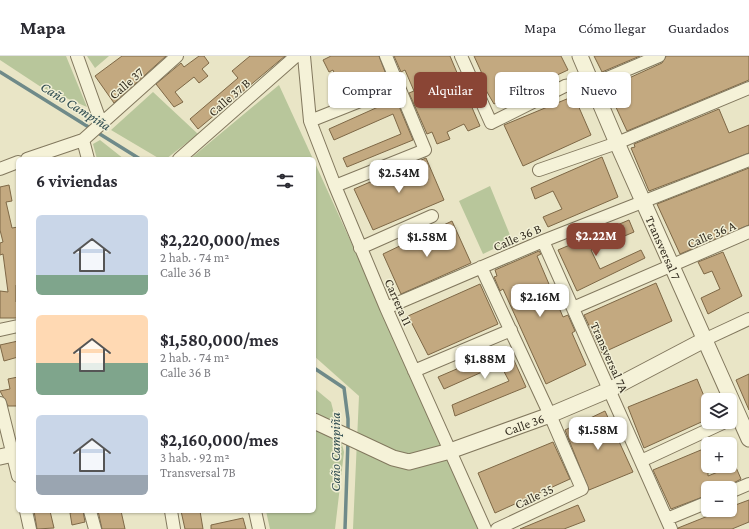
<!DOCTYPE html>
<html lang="es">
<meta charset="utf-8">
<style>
:root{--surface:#fff;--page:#f7f7f7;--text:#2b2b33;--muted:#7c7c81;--line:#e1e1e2;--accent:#8a4535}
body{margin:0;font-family:"Crimson Pro",serif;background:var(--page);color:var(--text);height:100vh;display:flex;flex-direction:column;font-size:15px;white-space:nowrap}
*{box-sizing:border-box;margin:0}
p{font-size:13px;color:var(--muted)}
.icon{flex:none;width:22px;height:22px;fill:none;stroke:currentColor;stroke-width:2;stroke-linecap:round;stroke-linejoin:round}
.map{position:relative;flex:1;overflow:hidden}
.drawer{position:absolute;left:16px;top:101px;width:300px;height:356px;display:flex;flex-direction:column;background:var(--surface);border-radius:6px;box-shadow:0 1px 3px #0004}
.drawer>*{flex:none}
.guide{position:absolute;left:328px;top:16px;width:361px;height:36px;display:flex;gap:8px}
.buttons{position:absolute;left:701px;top:337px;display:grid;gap:8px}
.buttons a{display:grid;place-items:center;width:36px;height:36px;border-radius:6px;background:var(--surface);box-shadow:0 1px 3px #0004;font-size:20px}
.price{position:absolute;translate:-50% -34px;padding:0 9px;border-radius:8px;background:#fff;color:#222;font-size:13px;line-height:26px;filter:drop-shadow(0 1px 2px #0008)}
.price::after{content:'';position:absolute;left:50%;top:24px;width:12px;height:9px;margin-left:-6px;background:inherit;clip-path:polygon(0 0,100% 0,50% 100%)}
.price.current{background:var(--accent);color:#fff}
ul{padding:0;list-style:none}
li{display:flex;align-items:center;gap:12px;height:100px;padding:0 20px}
li span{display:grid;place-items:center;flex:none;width:112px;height:80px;border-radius:6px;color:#555}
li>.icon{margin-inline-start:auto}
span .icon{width:48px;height:48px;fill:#fffc;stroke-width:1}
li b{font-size:17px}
h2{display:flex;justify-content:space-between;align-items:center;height:48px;padding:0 20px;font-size:17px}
.pill{padding:0 14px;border-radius:6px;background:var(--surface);box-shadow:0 1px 3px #0004;font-size:14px;line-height:36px}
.pill.current{background:var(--accent);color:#fff}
header{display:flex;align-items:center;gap:24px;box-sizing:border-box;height:56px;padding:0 20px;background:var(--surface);border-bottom:1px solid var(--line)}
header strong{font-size:19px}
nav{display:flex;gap:22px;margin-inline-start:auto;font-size:14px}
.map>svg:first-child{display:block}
.green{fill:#b8c69b}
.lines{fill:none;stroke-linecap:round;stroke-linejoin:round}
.stream{stroke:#6f8a89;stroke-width:3.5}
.building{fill:#c3a980;stroke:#7e6846}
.minor-casing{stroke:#82785e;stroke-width:14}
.tertiary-casing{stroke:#82785e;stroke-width:17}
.minor{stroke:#f5f2d8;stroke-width:12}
.tertiary{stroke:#f5f2d8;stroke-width:15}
.labels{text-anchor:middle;stroke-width:3;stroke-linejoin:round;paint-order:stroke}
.street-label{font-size:13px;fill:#342d20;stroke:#f1efd5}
.water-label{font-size:14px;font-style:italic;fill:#314e52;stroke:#f1efd5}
</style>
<header>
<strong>Mapa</strong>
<nav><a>Mapa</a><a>Cómo llegar</a><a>Guardados</a></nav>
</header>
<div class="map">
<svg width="749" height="473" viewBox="0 0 749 473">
<rect width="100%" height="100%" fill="#e9e5c6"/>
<path class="green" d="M0,0H66L87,51L41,31L0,4Z
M87,0H109L95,12Z
M279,29L313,103H190Z
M153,36L198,78L166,103H160L111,74Z
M100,84L124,103H97L93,88Z
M314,105L482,473H353L359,340L314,300Z
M490,130L512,184L483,198L459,145Z
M314,332L331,346L344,396L335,473H270L266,455H314Z"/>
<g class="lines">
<path class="stream" d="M0,16L140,103
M314,312L344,332L348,363V376
M345,473L348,384"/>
</g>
<path class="building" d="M122,0H166L114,47L95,20Z
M199,0H204L209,7L202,13L208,20L199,27L194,21L175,36L183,46L174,51L156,28L181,7L184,11Z
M250,0H285L198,73L190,63L238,22L232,15Z
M331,0H379L387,21L343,39L333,14L329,16L323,4Z
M394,0H450L463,31L466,29L470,39L467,40L480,70L468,75L464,68L447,76L450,83L437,88L432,76L427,78L409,37L414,35L405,14L401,16Z
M474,0H561L568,14L494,48L480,24L484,22Z
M594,0H640L602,16Z
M666,0H749V24L627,75L607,32L662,7Z
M574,40L591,79L523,110L504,69Z
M396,43L413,84L347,111L343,102L401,78L393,58L334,84L329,73Z
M719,53L729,77L749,69V97L649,135L631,92L635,91L634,88Z
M602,101L618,141L548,171L543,161L562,153L553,135L535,143L531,132Z
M426,102L444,144L373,174L354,133Z
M749,112V169L680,198L657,148Z
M9,129L12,145L6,146L12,172L18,171V229H16V246H18L17,262H0V235L8,236L3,198L0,199V187L3,186L0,174V131Z
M629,164L634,176L591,194L600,213L641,194L645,202L577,235L558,194Z
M452,165L471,207L401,238L383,198Z
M539,195L541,198L537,200L563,261L568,259L575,275L572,277L586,309L546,328L503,233L500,235L494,221L497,220L495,214Z
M723,196L742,240L708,258L701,242L720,233L712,215L704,218L698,206Z
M656,227L672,265L602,297L584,259Z
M480,228L498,268L428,299L408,260Z
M18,285V301L4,305L0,289Z
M508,291L526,331L455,360L452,349L509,325L500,308L444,333L438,321Z
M749,318V354L736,324Z
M18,321V350H8L0,335L10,333L8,323Z
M697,323L708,350V363L644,392L628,351Z
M605,355L633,416L589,434L565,374Z
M553,386L570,423L495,457L478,417Z
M708,391V420L735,409L741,423L724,432H708V439L671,453L653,414Z
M749,444V466L732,473H678V472L723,454H730V451Z
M578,449L585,465L564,473H520Z
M34,455H50L54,472L37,473Z
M79,455H83L85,466L72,469L70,457Z
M98,455H121L125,473H102Z
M181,455H200L203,473H185Z
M243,462L246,473H211V469Z"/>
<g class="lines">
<g class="minor-casing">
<path id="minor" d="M77,0L101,67
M304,0L310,65L335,130L386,252L485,473
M461,0L491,67L565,30L605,23L659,0
M310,65L398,30
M83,84L88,103
M27,103L83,84L177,0
M179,103L296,0
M0,113L18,106
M539,114L617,87L749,32
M335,130L425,94L386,0
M543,185L671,473
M360,192L432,160
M481,211L550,359L582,433L497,473
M386,252L543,185L749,104
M573,252L749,176
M0,274L18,270
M706,283L749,263
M414,315L511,274
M0,347L18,420
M641,405L725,366
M730,436L749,428
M26,455L30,473
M90,455L95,473
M171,455L174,473
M255,455L259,473
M667,463L708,446"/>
</g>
<g class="tertiary-casing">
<g id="tertiary">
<path id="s1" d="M580,0L617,87L749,383"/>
<path id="s2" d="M314,365L393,402L409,406L450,395L550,359L609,334L706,283"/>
<path d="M0,401L18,397"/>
</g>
</g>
<use href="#minor" class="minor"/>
<use href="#tertiary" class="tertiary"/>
</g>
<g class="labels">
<g class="street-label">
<text transform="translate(126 27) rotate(-41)" y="5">Calle 37</text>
<text transform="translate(229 41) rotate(-41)" y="5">Calle 37 B</text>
<text transform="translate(711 178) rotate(-23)" y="5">Calle 36 A</text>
<text transform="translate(517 181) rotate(-23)" y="5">Calle 36 B</text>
<text dy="5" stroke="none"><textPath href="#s1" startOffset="209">Transversal 7</textPath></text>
<text transform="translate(399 246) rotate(66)" y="5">Carrera 11</text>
<text transform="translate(610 301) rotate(66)" y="5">Transversal 7A</text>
<text dy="5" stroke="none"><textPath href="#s2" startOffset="225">Calle 36</textPath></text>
<text transform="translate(534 440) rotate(-25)" y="5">Calle 35</text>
</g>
<g class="water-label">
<text transform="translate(76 50) rotate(32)" y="5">Caño Campiña</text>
<text transform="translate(335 396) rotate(-90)" y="5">Caño Campiña</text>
</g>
</g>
</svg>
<div class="buttons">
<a><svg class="icon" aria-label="layers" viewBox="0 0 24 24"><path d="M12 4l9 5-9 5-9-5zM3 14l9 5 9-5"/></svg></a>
<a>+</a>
<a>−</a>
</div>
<b class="price" style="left:399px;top:138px">$2.54M</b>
<b class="price current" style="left:596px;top:201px">$2.22M</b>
<b class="price" style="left:427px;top:202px">$1.58M</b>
<b class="price" style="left:540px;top:262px">$2.16M</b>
<b class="price" style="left:485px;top:324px">$1.88M</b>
<b class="price" style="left:598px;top:395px">$1.58M</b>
<div class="guide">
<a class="pill">Comprar</a>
<a class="pill current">Alquilar</a>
<a class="pill">Filtros</a>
<a class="pill">Nuevo</a>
</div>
<section class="drawer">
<h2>6 viviendas<svg class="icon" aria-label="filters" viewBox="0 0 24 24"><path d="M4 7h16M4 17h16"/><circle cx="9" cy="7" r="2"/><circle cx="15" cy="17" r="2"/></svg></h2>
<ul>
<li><span style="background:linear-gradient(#c9d6e8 75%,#7fa58c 0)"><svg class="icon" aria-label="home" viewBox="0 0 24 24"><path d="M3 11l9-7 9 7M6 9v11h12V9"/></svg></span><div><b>$2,220,000/mes</b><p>2 hab. · 74 m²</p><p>Calle 36 B</p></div></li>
<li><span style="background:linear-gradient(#ffd9b3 60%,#7fa58c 0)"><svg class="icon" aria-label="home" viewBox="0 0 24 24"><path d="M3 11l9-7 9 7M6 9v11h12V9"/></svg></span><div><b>$1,580,000/mes</b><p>2 hab. · 74 m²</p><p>Calle 36 B</p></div></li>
<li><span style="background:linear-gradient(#c9d6e8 75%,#9aa5b1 0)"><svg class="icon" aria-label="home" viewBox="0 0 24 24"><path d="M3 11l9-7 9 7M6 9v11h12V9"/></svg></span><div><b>$2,160,000/mes</b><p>3 hab. · 92 m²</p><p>Transversal 7B</p></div></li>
</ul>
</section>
</div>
